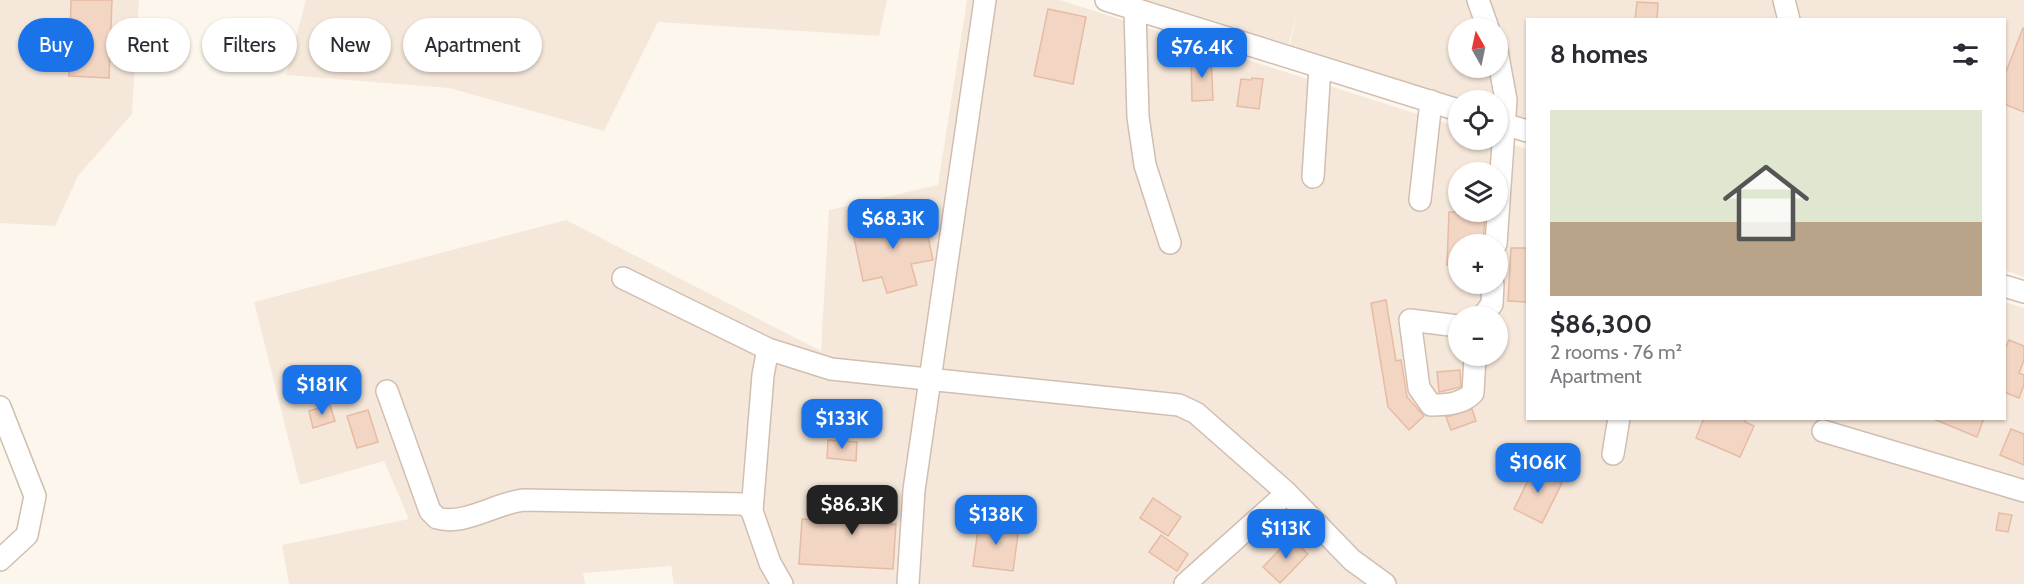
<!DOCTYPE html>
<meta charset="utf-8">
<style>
:root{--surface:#fff;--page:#f2f2f3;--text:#2b2b33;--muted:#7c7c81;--line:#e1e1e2;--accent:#1a73e8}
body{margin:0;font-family:Cabin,sans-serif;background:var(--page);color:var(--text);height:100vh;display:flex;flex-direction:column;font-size:22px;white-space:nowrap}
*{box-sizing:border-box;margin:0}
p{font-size:20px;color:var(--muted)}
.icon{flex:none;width:33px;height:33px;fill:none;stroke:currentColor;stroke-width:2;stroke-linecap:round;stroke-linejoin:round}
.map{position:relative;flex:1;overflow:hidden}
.side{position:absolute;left:1526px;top:18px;width:480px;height:402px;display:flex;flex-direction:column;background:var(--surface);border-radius:0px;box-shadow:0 2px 4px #0004}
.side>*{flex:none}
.guide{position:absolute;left:18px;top:18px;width:570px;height:54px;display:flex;gap:12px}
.needle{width:39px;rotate:351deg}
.tools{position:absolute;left:1448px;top:18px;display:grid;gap:12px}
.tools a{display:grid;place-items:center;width:60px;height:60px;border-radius:50%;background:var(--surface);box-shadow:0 2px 4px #0004;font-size:30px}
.price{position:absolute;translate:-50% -51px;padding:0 14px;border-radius:12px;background:var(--accent);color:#fff;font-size:20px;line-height:39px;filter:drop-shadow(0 2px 3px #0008)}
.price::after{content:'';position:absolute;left:50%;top:36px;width:18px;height:14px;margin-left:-9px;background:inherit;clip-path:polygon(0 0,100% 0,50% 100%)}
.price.on{background:#222;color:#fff}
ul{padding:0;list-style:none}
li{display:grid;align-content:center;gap:12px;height:318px;padding:0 24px}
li+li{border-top:2px solid var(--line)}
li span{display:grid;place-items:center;height:186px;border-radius:0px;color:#555}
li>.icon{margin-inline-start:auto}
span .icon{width:108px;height:108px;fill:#fffc;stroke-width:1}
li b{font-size:26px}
h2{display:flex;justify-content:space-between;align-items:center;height:72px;padding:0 24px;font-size:26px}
.tag{padding:0 21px;border-radius:27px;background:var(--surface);box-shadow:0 2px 4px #0004;font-size:21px;line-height:54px}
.tag.on{background:var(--accent);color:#fff}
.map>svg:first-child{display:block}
.residential{fill:#f5e8da;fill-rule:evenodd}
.building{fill:#f3d5c3;stroke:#e6bba3;stroke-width:1.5}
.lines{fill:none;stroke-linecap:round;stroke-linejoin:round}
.minor-casing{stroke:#d1beb0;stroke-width:24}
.minor{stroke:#fff;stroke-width:21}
</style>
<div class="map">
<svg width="2024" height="584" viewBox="0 0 2024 584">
<rect width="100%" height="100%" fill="#fdf6ec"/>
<path class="residential" d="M0,0H139L132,114L78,176L55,226L0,223Z
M306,0H887L879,36L658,22L604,131L449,88L286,75Z
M967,0H1060L1458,127V140H1497L1527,149V418H2004V302L2024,308V584H674L671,566L583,573L585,584H289L282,545L409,519L384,461L300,485L254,302L566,220L821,351L829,210L938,185ZM1458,172H1497V212H1458ZM1458,244H1497V284H1458ZM1458,316H1497V356H1458Z
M1140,0H2024V277L2004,270V20H1527V122L1497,112V100H1459L1289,48L1298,9L1288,47ZM1458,28H1497V68H1458Z"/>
<path class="building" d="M71,0H112L109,78L69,76Z
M1637,2L1658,3L1657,20H1635Z
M1048,9L1086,17L1073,84L1034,76Z
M2023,28H2024V112L2004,104V77Z
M1211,56L1213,100L1192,101L1191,57Z
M1252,78L1263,79L1259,109L1237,106L1241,79L1251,80Z
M1449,212H1485L1483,244H1458V266L1447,265Z
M923,213L933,260L911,264L917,285L887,293L882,277L863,281L852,228Z
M1511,248H1527V302L1508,301Z
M1386,300L1396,361L1401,360L1407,397L1424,416L1409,430L1388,407L1371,303Z
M2009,340L2024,346V360L2019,373L2024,375V385L2019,398L2004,392V351Z
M1460,370L1461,387L1439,392L1437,372Z
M330,405L335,421L313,428L309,411Z
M1472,409L1476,421L1451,430L1446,417Z
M368,410L378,442L357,448L347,416Z
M1704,418H1747L1745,422L1754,426L1740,457L1696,438Z
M1931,418H1984L1977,437Z
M2011,429L2024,434V465L2000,455Z
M828,440L857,442L856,461L827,458Z
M1536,464L1550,471L1548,476L1562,483L1542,523L1514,509Z
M849,492L889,495L886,524H896L893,569L799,564L802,519L846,521Z
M1153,498L1181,517L1168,536L1140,518Z
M1999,513L2012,515L2008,532L1996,530Z
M979,522L1019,527L1013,571L973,566Z
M1161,535L1188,554L1177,571L1149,552Z
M1291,538L1308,554L1280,583L1263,567Z"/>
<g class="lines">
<g class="minor-casing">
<path id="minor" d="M1106,0L1458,110
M1478,0L1488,28
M1784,0L1789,20
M1135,9L1138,117L1145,165L1170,243
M1497,122L1527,131
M1313,177L1320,67
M1420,200L1431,101
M1496,244L1506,100L1497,51
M623,278L768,349L831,369L1179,405L1196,413L1287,493L1352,560L1385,584
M2004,286L2024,292
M1483,316L1492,304L1493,284
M1458,326L1410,320L1419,388L1431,405C1447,405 1462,404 1473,393L1475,356
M387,391L430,511L437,518C465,526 495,503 524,500L745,504L752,511L770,563L782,584
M0,407L35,496L27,535L0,560
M1823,431L2024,491
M1613,454L1619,418
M752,511L763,375L768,349
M908,584L914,490L985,0
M1185,584L1287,493"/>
</g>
<use href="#minor" class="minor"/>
</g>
</svg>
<div class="tools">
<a><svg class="needle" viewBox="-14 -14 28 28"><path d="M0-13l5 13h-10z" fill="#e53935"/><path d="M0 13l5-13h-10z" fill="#7c7c81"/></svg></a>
<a><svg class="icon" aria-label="locate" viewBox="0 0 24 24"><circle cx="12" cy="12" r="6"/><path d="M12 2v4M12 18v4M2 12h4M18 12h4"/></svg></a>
<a><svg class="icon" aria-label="layers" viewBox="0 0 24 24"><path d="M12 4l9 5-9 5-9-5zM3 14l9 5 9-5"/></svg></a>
<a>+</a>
<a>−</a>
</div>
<b class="price" style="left:1202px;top:79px">$76.4K</b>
<b class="price" style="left:893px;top:250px">$68.3K</b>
<b class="price" style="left:322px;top:416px">$181K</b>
<b class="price" style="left:842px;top:450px">$133K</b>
<b class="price" style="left:1538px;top:494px">$106K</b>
<b class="price on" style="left:852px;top:536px">$86.3K</b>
<b class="price" style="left:996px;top:546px">$138K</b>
<b class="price" style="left:1286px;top:560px">$113K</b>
<div class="guide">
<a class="tag on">Buy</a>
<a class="tag">Rent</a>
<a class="tag">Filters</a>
<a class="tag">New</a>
<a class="tag">Apartment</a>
</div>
<section class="side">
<h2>8 homes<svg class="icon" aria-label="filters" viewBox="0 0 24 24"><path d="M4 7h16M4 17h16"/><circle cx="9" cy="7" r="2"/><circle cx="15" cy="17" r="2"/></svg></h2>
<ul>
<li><span style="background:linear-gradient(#dfe7d0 60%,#b9a48a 0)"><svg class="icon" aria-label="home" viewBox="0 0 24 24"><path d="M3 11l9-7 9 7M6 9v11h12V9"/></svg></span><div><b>$86,300</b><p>2 rooms · 76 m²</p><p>Apartment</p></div></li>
</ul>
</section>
</div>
